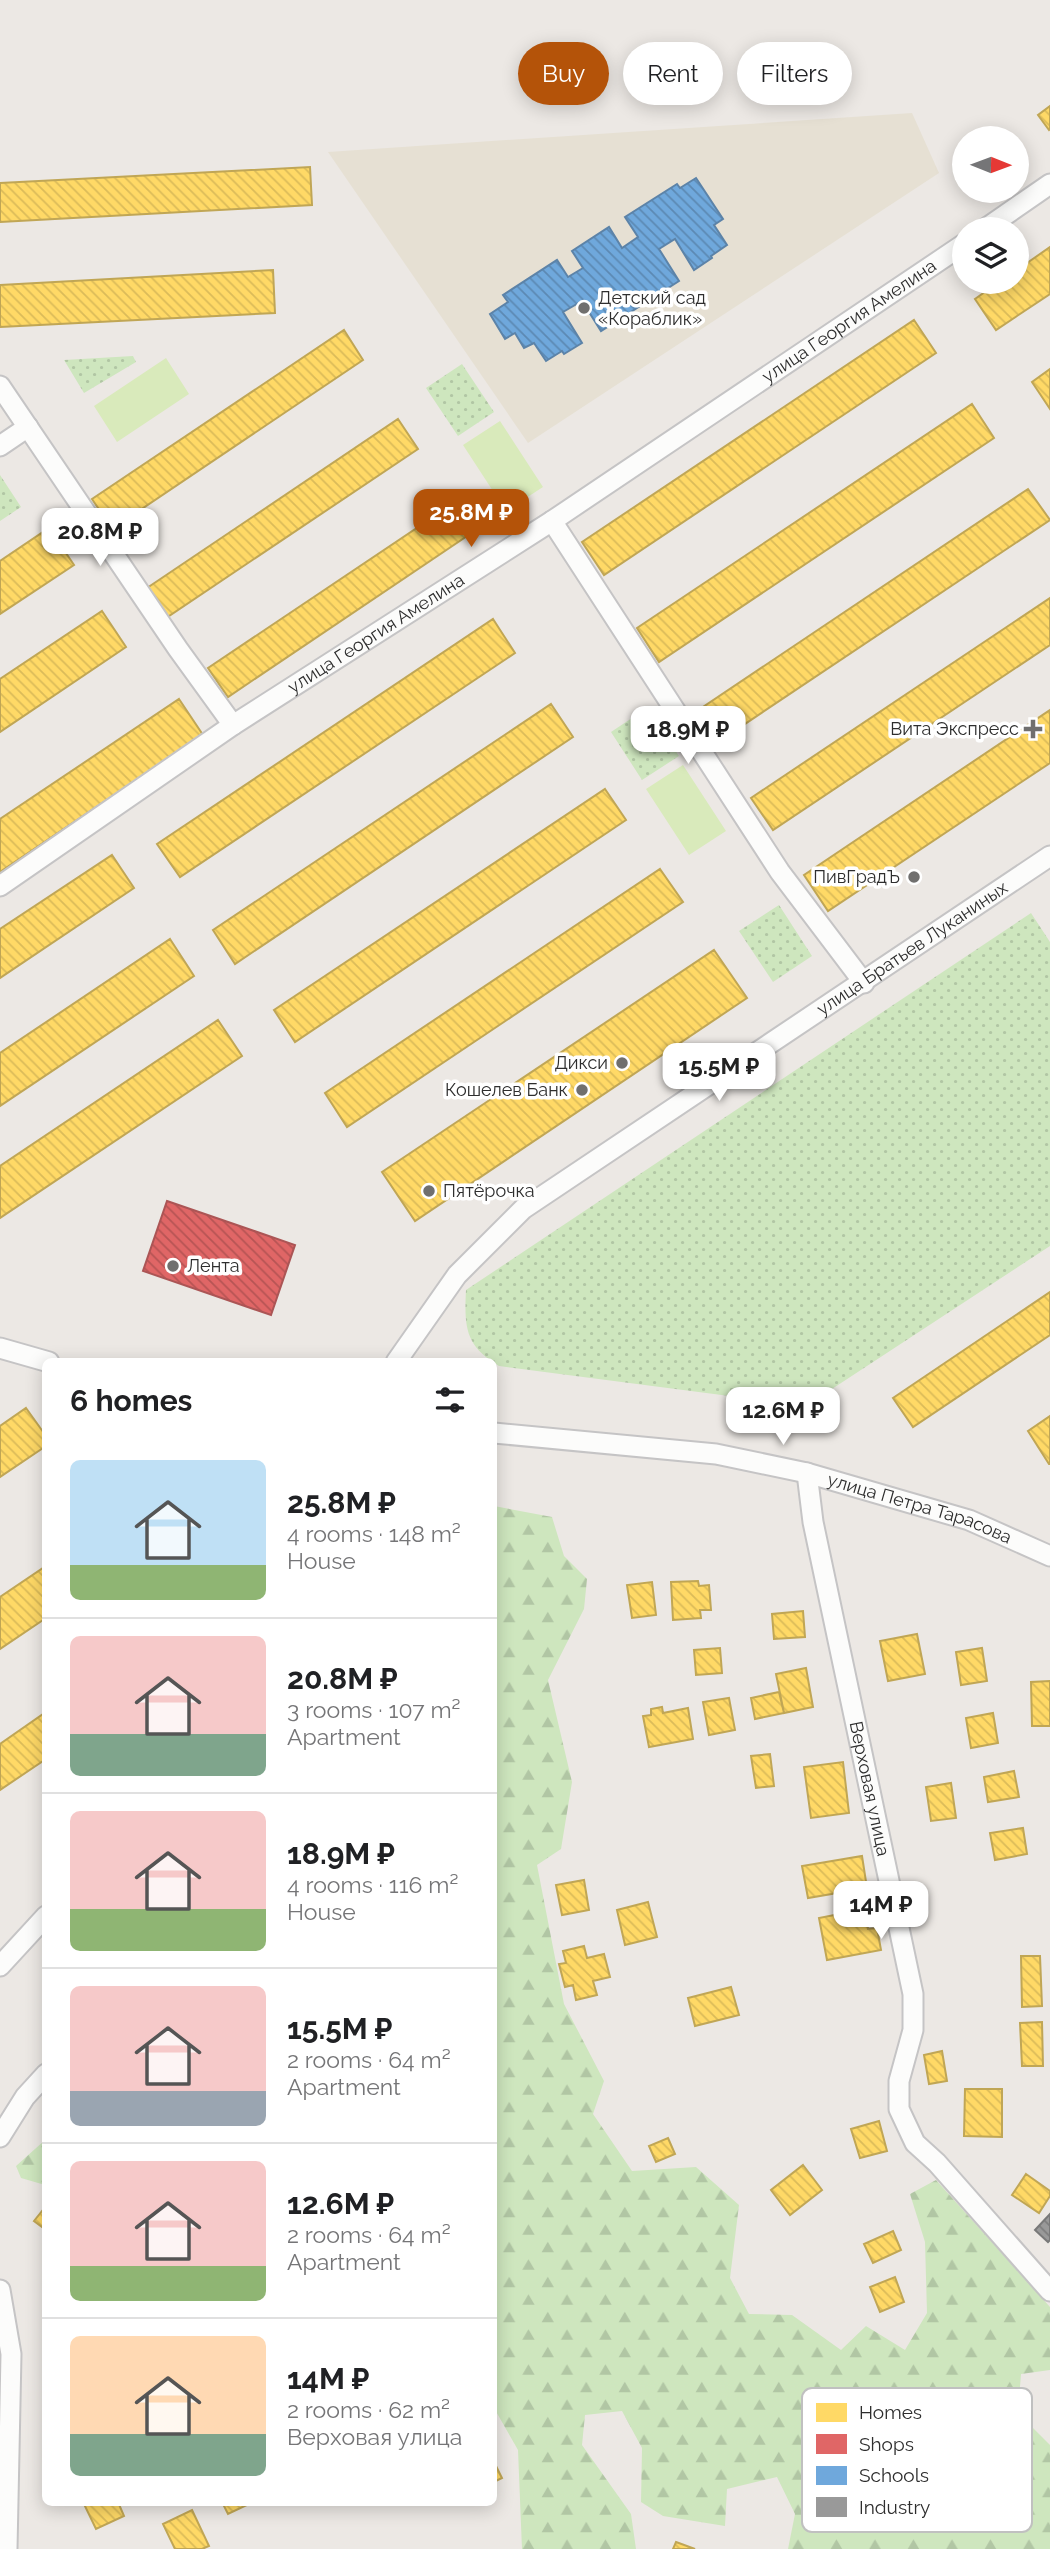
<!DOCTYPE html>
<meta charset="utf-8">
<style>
:root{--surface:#fff;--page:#f6f6f6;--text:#202124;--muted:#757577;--line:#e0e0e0;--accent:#b45309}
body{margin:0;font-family:Raleway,sans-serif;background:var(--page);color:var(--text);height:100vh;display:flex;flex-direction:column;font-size:26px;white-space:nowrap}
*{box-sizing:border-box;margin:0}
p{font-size:23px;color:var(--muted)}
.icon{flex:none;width:38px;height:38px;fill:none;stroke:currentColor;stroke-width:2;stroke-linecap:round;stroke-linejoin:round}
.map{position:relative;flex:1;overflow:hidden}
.details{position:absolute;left:42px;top:1358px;width:455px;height:1148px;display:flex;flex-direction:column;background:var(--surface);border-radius:10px;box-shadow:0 4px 18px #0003}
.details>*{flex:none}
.guide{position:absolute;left:518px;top:42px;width:427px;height:63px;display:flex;gap:14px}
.needle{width:46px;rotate:91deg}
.tools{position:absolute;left:952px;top:126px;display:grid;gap:14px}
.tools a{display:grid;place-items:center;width:77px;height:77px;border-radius:50%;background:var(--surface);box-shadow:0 4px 18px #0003;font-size:35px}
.price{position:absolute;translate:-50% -60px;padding:0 16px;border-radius:14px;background:#fff;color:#222;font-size:23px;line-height:46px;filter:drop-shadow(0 2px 4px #0008)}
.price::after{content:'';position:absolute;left:50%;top:42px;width:21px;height:16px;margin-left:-10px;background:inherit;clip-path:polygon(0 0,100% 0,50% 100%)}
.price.on{background:var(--accent);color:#fff}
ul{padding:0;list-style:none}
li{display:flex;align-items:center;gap:21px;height:175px;padding:0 28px}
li+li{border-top:2px solid var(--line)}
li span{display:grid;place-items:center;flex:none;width:196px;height:140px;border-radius:10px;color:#555}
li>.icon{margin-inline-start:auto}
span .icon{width:84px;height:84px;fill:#fffc;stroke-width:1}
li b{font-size:30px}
h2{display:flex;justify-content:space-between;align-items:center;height:84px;padding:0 28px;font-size:30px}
.tag{padding:0 24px;border-radius:32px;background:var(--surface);box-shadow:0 4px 18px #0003;font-size:24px;line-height:63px}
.tag.on{background:var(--accent);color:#fff}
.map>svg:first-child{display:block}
.education{fill:#e6e0d3}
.grass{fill:url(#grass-dots)}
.forest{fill:url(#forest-firs)}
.pitch{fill:#d9eabb}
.homes{fill:url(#homes-back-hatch);stroke:#c0a655;stroke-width:2}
.shops{fill:url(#shops-back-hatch);stroke:#ab5555;stroke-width:2}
.schools{fill:url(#schools-back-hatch);stroke:#5c83a8;stroke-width:2}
.industry{fill:url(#industry-back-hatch);stroke:#797979;stroke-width:2}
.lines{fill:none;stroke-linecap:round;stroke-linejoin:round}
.minor-casing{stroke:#c5c4c5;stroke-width:23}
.minor{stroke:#fcfcfb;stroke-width:19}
.poi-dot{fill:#706f6e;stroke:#fff;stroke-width:2.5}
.labels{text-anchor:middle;stroke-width:7;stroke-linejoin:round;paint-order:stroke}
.poi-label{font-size:18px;fill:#2e2e2e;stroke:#fff;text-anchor:end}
.street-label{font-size:18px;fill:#2e2e2e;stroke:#fff}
.key{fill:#fff;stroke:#c0c0c0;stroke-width:2}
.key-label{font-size:19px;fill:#2e2e2e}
</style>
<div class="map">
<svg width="1050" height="2549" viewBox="0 0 1050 2549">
<defs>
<pattern id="grass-dots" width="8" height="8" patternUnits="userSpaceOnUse" patternTransform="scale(1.75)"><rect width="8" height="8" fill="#cee6be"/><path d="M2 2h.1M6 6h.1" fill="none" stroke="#b1c6a4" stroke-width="1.8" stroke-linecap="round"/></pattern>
<pattern id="forest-firs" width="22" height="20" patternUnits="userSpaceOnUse" patternTransform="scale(1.75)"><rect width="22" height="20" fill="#cee6be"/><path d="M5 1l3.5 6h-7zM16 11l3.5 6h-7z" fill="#b1c6a4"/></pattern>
<pattern id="homes-back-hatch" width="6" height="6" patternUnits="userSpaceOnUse" patternTransform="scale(1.75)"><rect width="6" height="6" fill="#ffd966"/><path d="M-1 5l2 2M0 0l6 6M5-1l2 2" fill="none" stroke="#dbbb59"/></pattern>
<pattern id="shops-back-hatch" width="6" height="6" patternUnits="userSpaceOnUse" patternTransform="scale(1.75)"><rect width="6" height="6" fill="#e06666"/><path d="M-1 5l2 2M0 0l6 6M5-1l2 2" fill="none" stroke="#b65454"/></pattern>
<pattern id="schools-back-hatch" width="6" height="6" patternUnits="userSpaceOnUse" patternTransform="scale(1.75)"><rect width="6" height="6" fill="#6fa8dc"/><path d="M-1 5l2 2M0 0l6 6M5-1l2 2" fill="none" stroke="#5c89b3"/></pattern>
<pattern id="industry-back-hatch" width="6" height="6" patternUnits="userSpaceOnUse" patternTransform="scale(1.75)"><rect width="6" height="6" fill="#999"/><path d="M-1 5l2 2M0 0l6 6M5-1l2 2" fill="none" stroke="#7d7d7d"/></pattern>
</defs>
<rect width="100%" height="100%" fill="#ece8e4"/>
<path class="education" d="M912,113L939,173L528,443L328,152Z"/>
<path class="grass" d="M133,356L136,362L84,393L64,360Z
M462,364L494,412L458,436L426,388Z
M0,475L21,507L0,521Z
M647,708L679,756L642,780L611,732Z
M779,905L812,956L773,982L739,931Z
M1031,913L1050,942V1246L806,1406L499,1366C466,1346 464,1329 466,1290Z"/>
<path class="forest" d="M494,1506L552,1517L564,1556L587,1579L584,1609L548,1680L572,1782L561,1849L537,1865L564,2004L604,2081L593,2114L632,2171L696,2167L739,2205L730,2278L749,2314L792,2315L841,2350L866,2326L905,2350L927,2313L925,2242L910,2194L936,2180L1050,2307V2370L1021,2374L1018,2413L1050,2445V2549H788L795,2514L777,2477L727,2489L725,2526L663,2516L641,2502L642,2448L622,2411L585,2415L582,2445L631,2514L636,2549H522L518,2450L494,2408Z
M45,2140V2185L21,2178L16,2166Z"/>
<path class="pitch" d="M166,358L189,394L117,442L94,406Z
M500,421L543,487L506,511L463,445Z
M683,765L726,831L689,855L646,789Z"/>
<path class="homes" d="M1050,106V129L1049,130L1038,115Z
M310,167L312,205L0,222V183Z
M1050,247V294L996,330L975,299L999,282H1017V270Z
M273,270L275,313L0,327V285Z
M914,320L936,353L604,575L582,542Z
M344,330L363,360L112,529L92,499Z
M1050,369V409L1032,382Z
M972,404L994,438L659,662L637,628Z
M398,419L418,449L166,618L147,588Z
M1028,489L1050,520L712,746L691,715Z
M460,499L479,528L228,697L208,668Z
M49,528L74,565L0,614V561Z
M1050,598V645L773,830L751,798Z
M102,611L126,647L0,732V679Z
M493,619L515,653L180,877L157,844Z
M179,699L203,735L0,872V819Z
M551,704L573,737L235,964L213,930Z
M1050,710V763L828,911L804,875Z
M605,789L626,820L295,1042L274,1010Z
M112,855L134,888L0,978V929Z
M660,869L683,902L347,1127L325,1093Z
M170,939L194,976L0,1106V1053Z
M714,950L747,998L415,1221L382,1172Z
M218,1020L242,1056L0,1218V1166Z
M1050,1292V1335L913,1427L893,1398Z
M26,1408L46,1436V1446L0,1477V1426Z
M1050,1416V1464H1049L1028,1431Z
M46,1566V1618L0,1649V1597Z
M698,1581L699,1586L709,1585L711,1610H700L701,1618L673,1620L671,1582Z
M652,1582L656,1615L632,1618L627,1585Z
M803,1611L805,1637L774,1639L772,1614Z
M917,1634L925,1674L888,1681L880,1641Z
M720,1648L722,1673L696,1675L694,1650Z
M982,1648L987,1681L961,1685L956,1652Z
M806,1668L813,1707L784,1713L776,1674Z
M1050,1681V1726H1032L1031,1682Z
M779,1692L784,1713L755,1719L751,1698Z
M729,1698L735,1730L709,1735L703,1702Z
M662,1707L663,1713L688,1708L693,1739L649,1747L643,1716L651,1715V1709Z
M46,1712V1759L0,1790V1744Z
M993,1713L998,1743L971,1748L966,1718Z
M770,1754L774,1786L756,1788L751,1756Z
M843,1762L849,1813L811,1818L804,1767Z
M1014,1771L1019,1797L988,1802L984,1777Z
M951,1783L956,1818L931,1821L926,1787Z
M1023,1828L1027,1854L995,1860L990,1833Z
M862,1856L867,1888L808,1898L802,1866Z
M584,1880L589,1910L562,1915L556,1885Z
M648,1902L657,1937L625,1945L617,1910Z
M865,1909L868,1929L877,1928L881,1950L827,1960L819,1918Z
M584,1946L587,1958L604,1954L610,1977L593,1981L597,1995L576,2000L573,1985L565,1987L559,1964L566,1963L563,1951Z
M1021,1956H1040L1042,2006L1022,2007Z
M731,1987L739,2015L695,2026L688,1998Z
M1042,2022L1043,2066H1022L1020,2023Z
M942,2051L947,2081L929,2084L924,2055Z
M965,2089H1002V2137L964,2136Z
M879,2121L887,2151L860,2158L851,2129Z
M668,2138L675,2154L656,2162L649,2146Z
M803,2165L822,2190L790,2215L771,2190Z
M1026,2174L1050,2191V2196L1039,2213L1012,2195Z
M46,2206V2230L34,2221Z
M893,2231L901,2250L873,2263L864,2244Z
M895,2277L904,2302L880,2312L870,2287Z
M494,2462L502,2478L494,2482Z
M83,2502H118L124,2516L96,2529Z
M222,2502H253L228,2514Z
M192,2510L209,2546L202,2549H175L163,2524Z
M676,2542L695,2549H673Z"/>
<path class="shops" d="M167,1201L295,1245L271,1315L143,1271Z"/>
<path class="schools" d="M696,178L723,219L714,225L727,245L711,256L712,258L694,270L675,239L659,249L679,281L601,331L582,301L563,312L582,343L564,354L562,351L546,361L534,343L524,348L515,333L505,339L490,314L508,302L503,295L557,260L568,277L583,268L572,251L609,227L622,248L638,237L625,217L677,184L680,188Z"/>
<path class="industry" d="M1050,2214V2240L1048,2242L1035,2230Z"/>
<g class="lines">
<g class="minor-casing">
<g id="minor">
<path d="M985,229L1050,184"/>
<path d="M0,386L178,649L233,725"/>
<path d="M0,446L28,427"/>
<path d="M552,521L780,872L864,983"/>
<path id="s1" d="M0,886L233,725L552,521L964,244"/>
<path d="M0,1348L49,1362"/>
<path id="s2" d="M396,1362L457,1275L523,1209L1050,856"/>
<path id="s3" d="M494,1433L716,1454L807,1473L969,1520L1050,1556"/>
<path id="s4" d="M807,1473L813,1522L913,1994V2030L899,2081V2109L915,2143L937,2163L1050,2291"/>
<path d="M0,1966L46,1916"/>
<path d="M0,2137L25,2097L46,2074"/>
<path d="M0,2290L11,2354L7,2549"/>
</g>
</g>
<use href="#minor" class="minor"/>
</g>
<g class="poi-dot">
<circle cx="584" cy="308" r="7"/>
<path d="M1029.5 718.5h7v7h7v7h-7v7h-7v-7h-7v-7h7z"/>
<circle cx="914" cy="877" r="7"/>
<circle cx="622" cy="1063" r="7"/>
<circle cx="582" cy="1090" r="7"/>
<circle cx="429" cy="1191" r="7"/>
<circle cx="173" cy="1266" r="7"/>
</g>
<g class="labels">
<g class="poi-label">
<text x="598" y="304" text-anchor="start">Детский сад<tspan x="598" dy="21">«Кораблик»</tspan></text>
<text x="1019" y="735">Вита Экспресс</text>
<text x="900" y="883">ПивГрадЪ</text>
<text x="608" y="1069">Дикси</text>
<text x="568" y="1096">Кошелев Банк</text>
<text x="443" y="1197" text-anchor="start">Пятёрочка</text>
<text x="187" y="1272" text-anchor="start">Лента</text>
</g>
<g class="street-label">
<text dy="6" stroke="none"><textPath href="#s1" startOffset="1020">улица Георгия Амелина</textPath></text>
<text dy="6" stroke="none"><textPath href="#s1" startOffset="453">улица Георгия Амелина</textPath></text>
<text dy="6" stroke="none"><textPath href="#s2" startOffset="668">улица Братьев Луканиных</textPath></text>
<text dy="6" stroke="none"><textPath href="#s3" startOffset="434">улица Петра Тарасова</textPath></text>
<text dy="6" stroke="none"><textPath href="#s4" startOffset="322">Верховая улица</textPath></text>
</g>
</g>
<rect x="802" y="2388" width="230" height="144" rx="10" class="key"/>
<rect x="816" y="2403" width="31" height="19" fill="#ffd966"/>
<rect x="816" y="2434" width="31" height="20" fill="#e06666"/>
<rect x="816" y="2466" width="31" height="19" fill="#6fa8dc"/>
<rect x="816" y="2497" width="31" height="20" fill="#999"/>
<g class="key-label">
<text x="859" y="2419">Homes</text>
<text x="859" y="2451">Shops</text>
<text x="859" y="2482">Schools</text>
<text x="859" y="2514">Industry</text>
</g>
</svg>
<div class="tools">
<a><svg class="needle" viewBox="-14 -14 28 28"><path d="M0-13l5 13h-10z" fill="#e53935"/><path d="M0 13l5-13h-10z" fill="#757577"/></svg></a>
<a><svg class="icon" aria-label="layers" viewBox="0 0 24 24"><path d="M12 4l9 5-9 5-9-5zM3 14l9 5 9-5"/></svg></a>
</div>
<b class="price on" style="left:471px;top:549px">25.8M ₽</b>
<b class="price" style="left:100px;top:568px">20.8M ₽</b>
<b class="price" style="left:688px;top:766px">18.9M ₽</b>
<b class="price" style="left:719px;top:1103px">15.5M ₽</b>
<b class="price" style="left:783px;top:1447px">12.6M ₽</b>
<b class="price" style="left:881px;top:1941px">14M ₽</b>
<div class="guide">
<a class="tag on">Buy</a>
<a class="tag">Rent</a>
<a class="tag">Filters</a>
</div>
<section class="details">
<h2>6 homes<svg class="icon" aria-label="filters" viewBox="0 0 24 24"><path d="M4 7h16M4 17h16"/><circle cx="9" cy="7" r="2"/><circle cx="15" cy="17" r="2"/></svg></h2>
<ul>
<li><span style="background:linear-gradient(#bfe0f5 75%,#8fb573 0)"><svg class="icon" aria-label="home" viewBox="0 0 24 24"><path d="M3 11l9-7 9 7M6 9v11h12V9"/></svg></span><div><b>25.8M ₽</b><p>4 rooms · 148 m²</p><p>House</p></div></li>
<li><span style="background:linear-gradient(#f6c9c9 70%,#7fa58c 0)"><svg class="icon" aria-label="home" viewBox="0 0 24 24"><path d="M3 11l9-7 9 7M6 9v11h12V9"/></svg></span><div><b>20.8M ₽</b><p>3 rooms · 107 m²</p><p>Apartment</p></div></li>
<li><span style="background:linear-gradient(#f6c9c9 70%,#8fb573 0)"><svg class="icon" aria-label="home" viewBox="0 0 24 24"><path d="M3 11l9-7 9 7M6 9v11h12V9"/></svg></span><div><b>18.9M ₽</b><p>4 rooms · 116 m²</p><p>House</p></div></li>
<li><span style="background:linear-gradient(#f6c9c9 75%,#9aa5b1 0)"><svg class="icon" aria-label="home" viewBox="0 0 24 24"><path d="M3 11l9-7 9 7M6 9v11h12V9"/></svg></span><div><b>15.5M ₽</b><p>2 rooms · 64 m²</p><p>Apartment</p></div></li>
<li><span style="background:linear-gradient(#f6c9c9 75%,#8fb573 0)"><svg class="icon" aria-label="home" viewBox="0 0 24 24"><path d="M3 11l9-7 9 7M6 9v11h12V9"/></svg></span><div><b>12.6M ₽</b><p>2 rooms · 64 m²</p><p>Apartment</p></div></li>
<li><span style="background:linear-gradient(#ffd9b3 70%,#7fa58c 0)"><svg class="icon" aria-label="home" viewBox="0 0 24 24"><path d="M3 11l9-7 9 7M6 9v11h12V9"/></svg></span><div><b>14M ₽</b><p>2 rooms · 62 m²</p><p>Верховая улица</p></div></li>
</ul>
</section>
</div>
